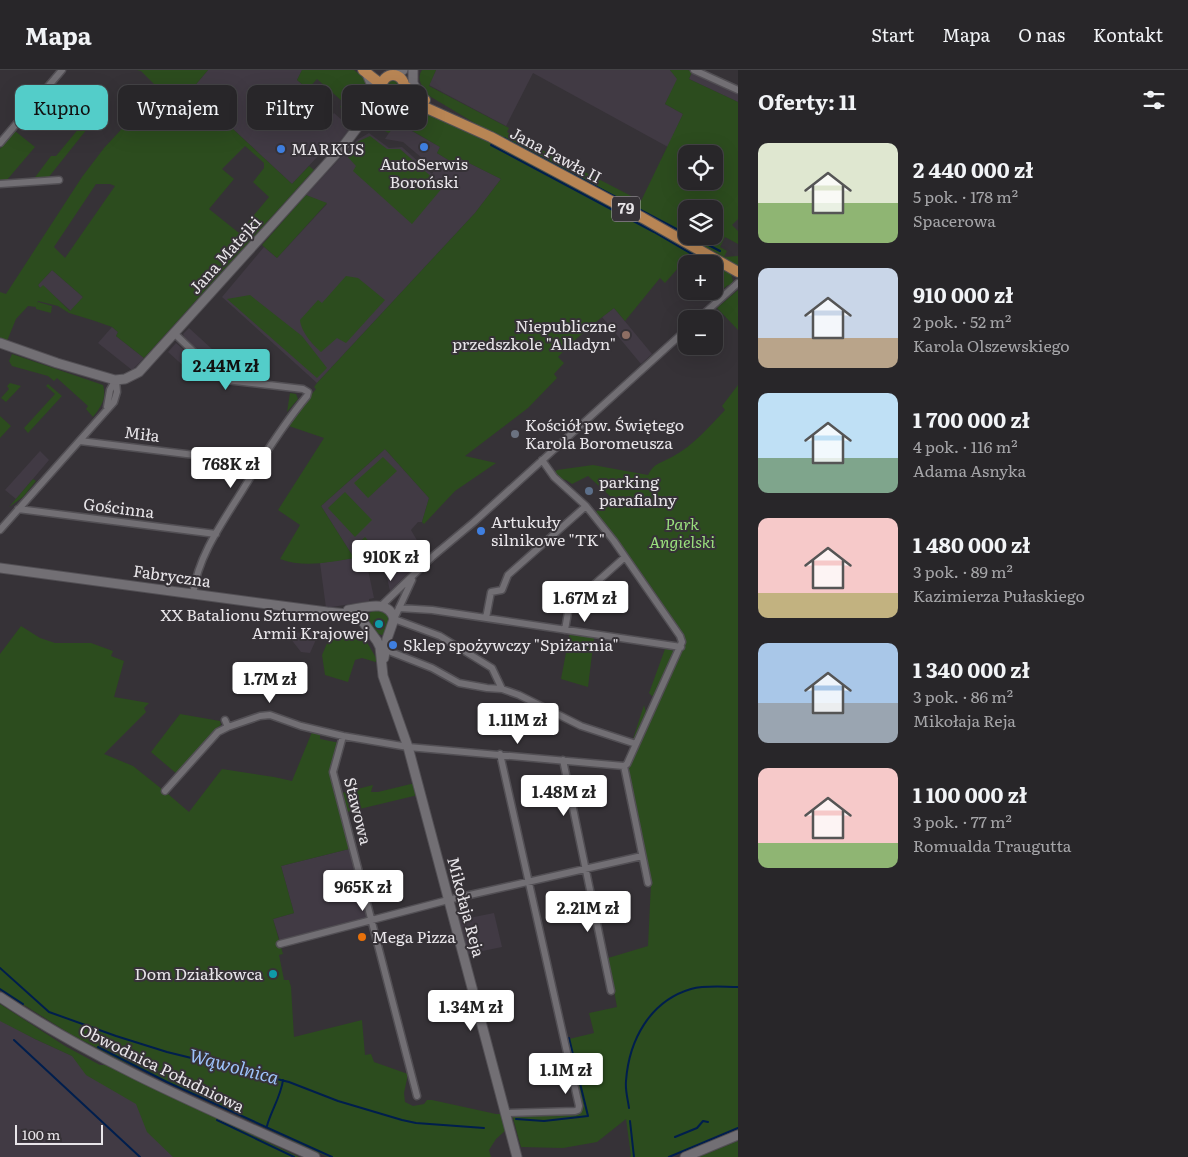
<!DOCTYPE html>
<html lang="pl">
<meta charset="utf-8">
<style>
:root{--surface:#282629;--page:#302e31;--text:#f1f3f6;--muted:#a5a5a8;--line:#444346;--accent:#53cdc9}
body{margin:0;font-family:Literata,serif;background:var(--page);color:var(--text);height:100vh;display:flex;flex-direction:column;font-size:19px;white-space:nowrap}
*{box-sizing:border-box;margin:0}
p{font-size:16px;color:var(--muted)}
.icon{flex:none;width:28px;height:28px;fill:none;stroke:currentColor;stroke-width:2;stroke-linecap:round;stroke-linejoin:round}
.map{position:relative;flex:1;overflow:hidden}
.drawer{display:flex;flex-direction:column;background:var(--surface);width:450px}
.drawer>*{flex:none}
.top-card{position:absolute;left:15px;top:15px;width:475px;height:45px;display:flex;gap:10px}
.tools{position:absolute;left:678px;top:75px;display:grid;gap:10px}
.tools a{display:grid;place-items:center;width:45px;height:45px;border-radius:10px;background:var(--surface);box-shadow:0 5px 20px #0002,0 0 0 1px var(--line);font-size:25px}
.scale{position:absolute;left:15px;bottom:12px;width:88px;box-sizing:border-box;padding-left:5px;border:2px solid #e8e5e9;border-top:0;font-size:14px;line-height:18px;white-space:nowrap;color:#e8e5e9;-webkit-text-stroke:4px #363237;paint-order:stroke}
.price{position:absolute;translate:-50% -42px;padding:0 11px;border-radius:5px;background:#fff;color:#222;font-size:16px;line-height:32px;filter:drop-shadow(0 1px 2px #0008)}
.price::after{content:'';position:absolute;left:50%;top:30px;width:15px;height:11px;margin-left:-8px;background:inherit;clip-path:polygon(0 0,100% 0,50% 100%)}
.price.active{background:var(--accent);color:#111}
ul{padding:0;list-style:none}
li{display:flex;align-items:center;gap:15px;height:125px;padding:0 20px}
li span{display:grid;place-items:center;flex:none;width:140px;height:100px;border-radius:10px;color:#555}
li>.icon{margin-inline-start:auto}
span .icon{width:60px;height:60px;fill:#fffc;stroke-width:1}
li b{font-size:21px}
h2{display:flex;justify-content:space-between;align-items:center;height:60px;padding:0 20px;font-size:21px}
.chip{padding:0 18px;border-radius:10px;background:var(--surface);box-shadow:0 5px 20px #0002,0 0 0 1px var(--line);font-size:18px;line-height:45px}
.chip.active{background:var(--accent);color:#111}
header{display:flex;align-items:center;gap:30px;box-sizing:border-box;height:70px;padding:0 25px;background:var(--surface);border-bottom:1px solid var(--line)}
header strong{font-size:24px}
nav{display:flex;gap:28px;margin-inline-start:auto;font-size:18px}
main{display:flex;flex:1;min-height:0}
.map>svg:first-child{display:block}
.built{fill:#413a44}
.green{fill:#2c4c1e;fill-rule:evenodd}
.lines{fill:none;stroke-linecap:round;stroke-linejoin:round}
.stream{stroke:#001e4d;stroke-width:2}
.street-casing{stroke:#524f54;stroke-width:9}
.secondary-casing{stroke:#524f54;stroke-width:11}
.primary-casing{stroke:#524f54;stroke-width:12}
.street{stroke:#726f74;stroke-width:6}
.secondary{stroke:#726f74;stroke-width:9}
.primary{stroke:#b88554;stroke-width:10}
.shop-dot{fill:#3f7fe0;stroke:#363237;stroke-width:2}
.education-dot{fill:#8d6e63;stroke:#363237;stroke-width:2}
.worship-dot{fill:#6b7280;stroke:#363237;stroke-width:2}
.service-dot{fill:#5c6f8a;stroke:#363237;stroke-width:2}
.culture-dot{fill:#0f9aa8;stroke:#363237;stroke-width:2}
.food-dot{fill:#e8710a;stroke:#363237;stroke-width:2}
.labels{text-anchor:middle;stroke-width:4;stroke-linejoin:round;paint-order:stroke}
.shield{fill:#363237;stroke:#b3afb4;stroke-width:1}
.shield-label{font-size:15px;font-weight:bold;fill:#e8e5e9}
.poi-label{font-size:16px;fill:#e8e5e9;stroke:#363237;text-anchor:start}
.street-label{font-size:16px;fill:#e8e5e9;stroke:#363237}
.park-label{font-size:16px;font-style:italic;fill:#9ae07d;stroke:#363237}
.water-label{font-size:18px;font-style:italic;fill:#9dc2fa;stroke:#363237}
</style>
<header>
<strong>Mapa</strong>
<nav><a>Start</a><a>Mapa</a><a>O nas</a><a>Kontakt</a></nav>
</header>
<main>
<div class="map">
<svg width="738" height="1087" viewBox="0 0 738 1087">
<rect width="100%" height="100%" fill="#363237"/>
<path class="built" d="M208,0H302L297,10L325,33L318,41L329,49L334,43L352,59L329,84L319,85L292,114L220,47L219,44L192,19Z
M436,0H670L678,9L665,34L683,44L668,77L533,3L506,56L429,15Z
M692,2L738,22V32L689,9Z
M396,52L440,77L437,83L455,94L459,88L501,109L475,143L317,313L222,227L264,177L277,188L327,134L306,125L357,70L369,63L389,78L402,77L432,104L435,99L403,72L385,69Z
M52,200L83,227L71,241L43,216L40,218L38,215Z
M614,238L652,284L641,294L602,247Z
M112,257L118,262L116,266L144,288L132,300L98,273Z
M189,258L212,279L205,287L185,269L183,264Z
M176,273L196,291L188,300L168,282Z
M385,379L429,428L422,452H418L411,460L426,486L390,521L382,485L366,490L374,528L369,529V531L326,538L320,493L354,488L321,436Z
M40,381L49,390L16,429L5,420Z
M288,561L308,564L311,562L318,565L310,583L301,582L287,564Z
M349,779L367,849L280,871L273,849L294,843L281,796Z
M494,843L502,877L468,884L459,850Z
M0,950L35,969L112,1004L243,1087H0Z"/>
<path class="green" d="M137,0H208L192,19L219,44L220,47L292,114L309,96L314,100L144,288L116,266L118,262L112,257L95,251L69,243L58,236L38,231L37,235L38,232L52,236L51,243L36,239V237L28,236L16,249L7,271L0,269V222L6,224L82,107L104,78L159,19L141,1ZM245,76L264,93V98L253,112L269,127L239,163L209,139L234,109L222,99ZM96,114H110L115,116L65,188L54,177ZM52,200L83,227L70,241L43,215L40,218L38,215Z
M302,0H354L363,7L367,11L370,23L368,33L355,48L340,37L343,32L317,9L308,19L297,10Z
M422,0H436L429,16L509,58L507,62L641,131L683,44L665,34L677,9L670,0H688L692,2L689,9L738,32V149L732,155L738,161V174L725,167L720,177L727,181L724,187L738,186V196L673,159L488,61L426,24L427,21C420,15 417,8 422,0ZM686,84H714V111H686ZM686,139H714V166H686Z
M387 16a6 6 0 1 1 12 0a6 6 0 1 1-12 0Z
M418,38C525,85 627,144 728,201L731,204L733,211L730,216L728,215L722,220L714,212V194H691L685,190L665,213L660,208L625,251L614,238C594,253 575,269 558,287L564,293L554,304L557,308L528,338L465,386L496,393L455,421L424,454L422,452L429,428L385,379L321,436L354,488C330,492 304,498 280,489L300,455L278,440L324,368L286,355L316,319L314,317L317,313L475,143L501,109L459,88L455,94L437,83L440,77L397,52L389,63L375,56C388,44 398,39 416,42Z
M85,51L91,54L48,108L33,110L51,86H56Z
M15,61L35,77L6,111H0V79Z
M370,66L387,79H400L443,117L412,154L353,101L356,96L346,85L357,72Z
M306,125L327,133L277,188L262,175Z
M346,206L358,208L385,230L346,273L337,268L321,282C313,275 301,262 300,250L318,230L322,233Z
M738,220V260L717,238Z
M250,225L302,266L327,298L317,308L227,229Z
M12,284L103,315C107,328 101,337 93,347L86,339L88,336L57,308L54,311L48,306L12,296L9,291Z
M10,313L21,316L6,332L1,328L9,319L7,316Z
M48,314L62,326L28,363L24,358L55,324L46,316Z
M738,315V1057L667,1087H629L631,1086L626,1049L597,1072L563,1078L521,1077L511,1041L572,1039L578,1037L565,970L594,963L589,943L617,937L608,888L648,876L651,813L628,698L686,573L683,564L667,544L661,531L620,473L596,442L611,427L588,406L572,414L566,410L560,409L555,402L557,400L593,395L648,405C654,393 661,393 672,387C694,375 708,358 725,340L722,336Z
M290,323L296,324L298,329L287,342Z
M0,346L11,356L0,368Z
M383,387L397,401L368,428L354,413Z
M33,409L36,411L23,427L9,437Z
M345,422L372,450L355,467L328,438Z
M365,467L373,476L374,483L357,484L352,479Z
M376,539L386,542L390,549L386,562L382,565L375,563L367,551L368,544Z
M21,556L40,568L55,573H91L113,581L111,586L124,591L114,627L149,633L144,638L146,642L104,684L133,696L168,724L189,742L222,699L274,707L292,711L312,662L320,664V669L340,673L332,699L329,702L349,779L281,796L294,843L273,849L283,884L279,885L284,910H289L291,917L294,967L362,950L365,985L371,984L374,992L408,1004L404,1023L405,1032L413,1036L424,1034L427,1030H432L496,1044H501L506,1060L496,1069L489,1080L491,1087H328L118,989L72,965L0,920V584Z
M361,562L379,593L362,588L355,590L348,612L325,605L322,585L331,564L349,569Z
M570,562L594,568L588,617L561,609Z
M665,579L675,581L656,625L652,626L649,623Z
M644,635L647,645L636,670L633,669Z
M180,644L220,651L221,655L217,658L177,704L151,682Z
M415,713L418,725L347,742L342,723L373,715L371,722H378Z
M0,934L65,976L100,995H105L299,1087H173L147,1062L136,1034L86,1005L72,986L35,969L0,951Z
M738,1071V1087H699Z"/>
<g class="lines">
<path class="stream" d="M504,68L686,164
M491,75L654,162L709,194
M691,166L720,181
M0,898L49,942L116,966L167,982L289,1012L338,1031L402,1050L416,1053L484,1058
M0,919L23,934
M14,970L140,1087
M98,977L167,1012L332,1087
M629,1038C628,1030 625,1020 626,1011C629,970 650,931 691,919C706,915 723,917 738,917
M516,1049L544,1051L588,1046L569,968
M217,1050L294,1087
M630,1051L634,1087
M267,1056C271,1041 281,1026 283,1010
M675,1067L697,1058L703,1051L708,1052
M669,1087L738,1058"/>
<g class="street-casing">
<path id="street" d="M694,0L738,20
M0,73L62,0
M0,114L59,110
M698,249L738,213
M175,264L219,306L226,310L303,319L308,322L307,326C282,356 262,388 242,421C222,453 198,486 193,524
M107,337L110,320L115,311
M80,371L260,393
M542,390L554,407L586,436L614,471L680,566L682,572L627,694L624,696
M18,439L216,464
M0,460L114,332L117,322L116,310
M412,510L394,549L440,566L492,598L502,619
M381,536L432,487L474,452L686,260
M399,538L432,540L681,577
M486,548L491,522L502,520L508,505L586,436
M565,560L568,542L572,534L625,487
M386,580L432,598L459,613L487,618L502,619L519,625L581,656L636,674
M225,650L228,657
M343,666L333,702L417,1026
M500,684L579,1036L578,1040L575,1041L505,1043
M563,690L611,921
M624,696L648,813
M165,721L218,662L228,657L260,646L270,645L301,656L343,666L408,677L624,696
M280,874L452,829L642,786"/>
</g>
<g class="secondary-casing">
<path id="secondary" d="M413,0V13L420,26
M367,4L373,18V37
M396,5L403,0
M379,40L399,34H418
M373,45L391,28
M0,273L57,293L115,310L125,309L139,302L344,75L376,33L383,21
M0,498L327,542L358,545L377,571L380,577L383,606L408,677L517,1087
M348,540C363,538 389,528 394,549L387,569L384,588
M0,927C98,993 208,1039 315,1087
M685,1087L738,1065"/>
</g>
<g class="primary-casing">
<path id="primary" d="M363,0L382,15
M382 16a11 11 0 1 1 22 0a11 11 0 1 1-22 0Z
M405,16L425,30
M400,26L491,67L643,148L738,202"/>
</g>
<use href="#street" class="street"/>
<use href="#secondary" class="secondary"/>
<use href="#primary" class="primary"/>
</g>
<g class="shop-dot">
<circle cx="424" cy="77" r="5"/>
<circle cx="281" cy="79" r="5"/>
<circle cx="481" cy="461" r="5"/>
<circle cx="393" cy="575" r="5"/>
</g>
<circle class="education-dot" cx="626" cy="265" r="5"/>
<circle class="worship-dot" cx="515" cy="364" r="5"/>
<circle class="service-dot" cx="589" cy="421" r="5"/>
<g class="culture-dot">
<circle cx="379" cy="554" r="5"/>
<circle cx="273" cy="904" r="5"/>
</g>
<circle class="food-dot" cx="362" cy="867" r="5"/>
<g class="labels">
<rect class="shield" x="612" y="126.5" width="28" height="25" rx="4"/>
<g class="shield-label">
<text x="626" y="144">79</text>
</g>
<g class="poi-label">
<text x="291" y="85">MARKUS</text>
<text x="424" y="100" text-anchor="middle">AutoSerwis<tspan x="424" dy="18">Boroński</tspan></text>
<text x="616" y="262" text-anchor="end">Niepubliczne<tspan x="616" dy="18">przedszkole "Alladyn"</tspan></text>
<text x="525" y="361">Kościół pw. Świętego<tspan x="525" dy="18">Karola Boromeusza</tspan></text>
<text x="599" y="418">parking<tspan x="599" dy="18">parafialny</tspan></text>
<text x="491" y="458">Artukuły<tspan x="491" dy="18">silnikowe "TK"</tspan></text>
<text x="369" y="551" text-anchor="end">XX Batalionu Szturmowego<tspan x="369" dy="18">Armii Krajowej</tspan></text>
<text x="403" y="581">Sklep spożywczy "Spiżarnia"</text>
<text x="372" y="873">Mega Pizza</text>
<text x="263" y="910" text-anchor="end">Dom Działkowca</text>
</g>
<g class="street-label">
<text transform="translate(556 85) rotate(28)" y="6">Jana Pawła II</text>
<text transform="translate(225 185) rotate(-48)" y="6">Jana Matejki</text>
<text transform="translate(142 364) rotate(7)" y="6">Miła</text>
<text transform="translate(119 438) rotate(7)" y="6">Gościnna</text>
<text transform="translate(172 506) rotate(8)" y="6">Fabryczna</text>
<text transform="translate(358 741) rotate(76)" y="6">Stawowa</text>
<text transform="translate(466 837) rotate(75)" y="6">Mikołaja Reja</text>
<text transform="translate(162 998) rotate(26)" y="6">Obwodnica Południowa</text>
</g>
<g class="park-label">
<text x="682" y="460">Park<tspan x="682" dy="18">Angielski</tspan></text>
</g>
<g class="water-label">
<text transform="translate(234 997) rotate(15)" y="6">Wąwolnica</text>
</g>
</g>
</svg>
<div class="tools">
<a><svg class="icon" aria-label="locate" viewBox="0 0 24 24"><circle cx="12" cy="12" r="6"/><path d="M12 2v4M12 18v4M2 12h4M18 12h4"/></svg></a>
<a><svg class="icon" aria-label="layers" viewBox="0 0 24 24"><path d="M12 4l9 5-9 5-9-5zM3 14l9 5 9-5"/></svg></a>
<a>+</a>
<a>−</a>
</div>
<div class="scale">100 m</div>
<b class="price active" style="left:226px;top:321px">2.44M zł</b>
<b class="price" style="left:231px;top:419px">768K zł</b>
<b class="price" style="left:391px;top:512px">910K zł</b>
<b class="price" style="left:585px;top:553px">1.67M zł</b>
<b class="price" style="left:270px;top:634px">1.7M zł</b>
<b class="price" style="left:518px;top:675px">1.11M zł</b>
<b class="price" style="left:564px;top:747px">1.48M zł</b>
<b class="price" style="left:363px;top:842px">965K zł</b>
<b class="price" style="left:588px;top:863px">2.21M zł</b>
<b class="price" style="left:471px;top:962px">1.34M zł</b>
<b class="price" style="left:566px;top:1025px">1.1M zł</b>
<div class="top-card">
<a class="chip active">Kupno</a>
<a class="chip">Wynajem</a>
<a class="chip">Filtry</a>
<a class="chip">Nowe</a>
</div>
</div>
<section class="drawer">
<h2>Oferty: 11<svg class="icon" aria-label="filters" viewBox="0 0 24 24"><path d="M4 7h16M4 17h16"/><circle cx="9" cy="7" r="2"/><circle cx="15" cy="17" r="2"/></svg></h2>
<ul>
<li><span style="background:linear-gradient(#dfe7d0 60%,#8fb573 0)"><svg class="icon" aria-label="home" viewBox="0 0 24 24"><path d="M3 11l9-7 9 7M6 9v11h12V9"/></svg></span><div><b>2 440 000 zł</b><p>5 pok. · 178 m²</p><p>Spacerowa</p></div></li>
<li><span style="background:linear-gradient(#c9d6e8 70%,#b9a48a 0)"><svg class="icon" aria-label="home" viewBox="0 0 24 24"><path d="M3 11l9-7 9 7M6 9v11h12V9"/></svg></span><div><b>910 000 zł</b><p>2 pok. · 52 m²</p><p>Karola Olszewskiego</p></div></li>
<li><span style="background:linear-gradient(#bfe0f5 65%,#7fa58c 0)"><svg class="icon" aria-label="home" viewBox="0 0 24 24"><path d="M3 11l9-7 9 7M6 9v11h12V9"/></svg></span><div><b>1 700 000 zł</b><p>4 pok. · 116 m²</p><p>Adama Asnyka</p></div></li>
<li><span style="background:linear-gradient(#f6c9c9 75%,#c2b280 0)"><svg class="icon" aria-label="home" viewBox="0 0 24 24"><path d="M3 11l9-7 9 7M6 9v11h12V9"/></svg></span><div><b>1 480 000 zł</b><p>3 pok. · 89 m²</p><p>Kazimierza Pułaskiego</p></div></li>
<li><span style="background:linear-gradient(#a9c7e8 60%,#9aa5b1 0)"><svg class="icon" aria-label="home" viewBox="0 0 24 24"><path d="M3 11l9-7 9 7M6 9v11h12V9"/></svg></span><div><b>1 340 000 zł</b><p>3 pok. · 86 m²</p><p>Mikołaja Reja</p></div></li>
<li><span style="background:linear-gradient(#f6c9c9 75%,#8fb573 0)"><svg class="icon" aria-label="home" viewBox="0 0 24 24"><path d="M3 11l9-7 9 7M6 9v11h12V9"/></svg></span><div><b>1 100 000 zł</b><p>3 pok. · 77 m²</p><p>Romualda Traugutta</p></div></li>
</ul>
</section>
</main>
